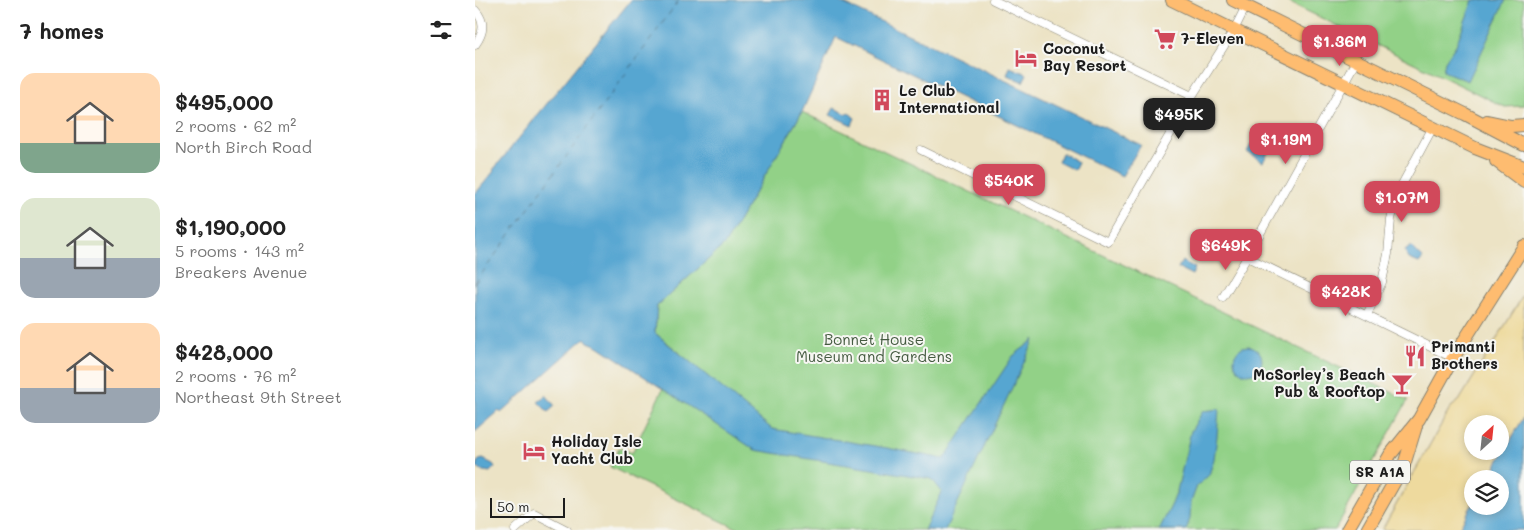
<!DOCTYPE html>
<meta charset="utf-8">
<style>
:root{--surface:#fff;--page:#f2f2f2;--text:#222;--muted:#767676;--accent:#d1495b}
body{margin:0;font-family:Mali,sans-serif;background:var(--page);color:var(--text);height:100vh;display:flex;flex-direction:column;font-size:19px;white-space:nowrap}
*{box-sizing:border-box;margin:0}
p{font-size:16px;color:var(--muted)}
.icon{flex:none;width:28px;height:28px;fill:none;stroke:currentColor;stroke-width:2;stroke-linecap:round;stroke-linejoin:round}
.map{position:relative;flex:1;overflow:hidden}
.panel{display:flex;flex-direction:column;background:var(--surface);width:475px}
.panel>*{flex:none}
.needle{width:32px;rotate:27deg}
.buttons{position:absolute;left:989px;top:415px;display:grid;gap:10px}
.buttons a{display:grid;place-items:center;width:45px;height:45px;border-radius:50%;background:var(--surface);box-shadow:0 2px 8px #0003;font-size:25px}
.scale{position:absolute;left:15px;bottom:12px;width:75px;box-sizing:border-box;padding-left:5px;border:2px solid #1c1c1c;border-top:0;font-size:14px;line-height:18px;white-space:nowrap;color:#1c1c1c;-webkit-text-stroke:4px #f6f6f2;paint-order:stroke}
.price{position:absolute;translate:-50% -42px;padding:0 11px;border-radius:10px;background:var(--accent);color:#fff;font-size:16px;line-height:32px;filter:drop-shadow(0 1px 2px #0008)}
.price::after{content:'';position:absolute;left:50%;top:30px;width:15px;height:11px;margin-left:-8px;background:inherit;clip-path:polygon(0 0,100% 0,50% 100%)}
.price.on{background:#222;color:#fff}
ul{padding:0;list-style:none}
li{display:flex;align-items:center;gap:15px;height:125px;padding:0 20px}
li span{display:grid;place-items:center;flex:none;width:140px;height:100px;border-radius:15px;color:#555}
li>.icon{margin-inline-start:auto}
span .icon{width:60px;height:60px;fill:#fffc;stroke-width:1}
li b{font-size:21px}
h2{display:flex;justify-content:space-between;align-items:center;height:60px;padding:0 20px;font-size:21px}
main{display:flex;flex:1;min-height:0}
.map>svg:first-child{display:block}
.green{fill:#92d187;stroke:#577652}
.sand{fill:#eeda9e;stroke:#857b5d;fill-rule:evenodd}
.water{fill:#57a6d1;stroke:#3a6176}
.lines{fill:none;stroke-linecap:round;stroke-linejoin:round}
.ferry{stroke:#375a6d;stroke-width:1;stroke-dasharray:6 5;stroke-linecap:butt}
.street-casing{stroke:#848070;stroke-width:9}
.primary-casing{stroke:#848070;stroke-width:14}
.street{stroke:#fff;stroke-width:8}
.primary{stroke:#febc70;stroke-width:12}
.labels{text-anchor:middle;stroke-width:4;stroke-linejoin:round;paint-order:stroke}
.shield{fill:#f6f6f2;stroke:#5d5d5c;stroke-width:1}
.shield-label{font-size:14px;font-weight:bold;fill:#1c1c1c}
.poi-label{font-size:15px;font-weight:bold;fill:#1c1c1c;stroke:#f6f6f2;text-anchor:start}
.park-label{font-size:15px;fill:#455b41;stroke:#f6f6f2}
</style>
<main>
<section class="panel">
<h2>7 homes<svg class="icon" aria-label="filters" viewBox="0 0 24 24"><path d="M4 7h16M4 17h16"/><circle cx="9" cy="7" r="2"/><circle cx="15" cy="17" r="2"/></svg></h2>
<ul>
<li><span style="background:linear-gradient(#ffd9b3 70%,#7fa58c 0)"><svg class="icon" aria-label="home" viewBox="0 0 24 24"><path d="M3 11l9-7 9 7M6 9v11h12V9"/></svg></span><div><b>$495,000</b><p>2 rooms · 62 m²</p><p>North Birch Road</p></div></li>
<li><span style="background:linear-gradient(#dfe7d0 60%,#9aa5b1 0)"><svg class="icon" aria-label="home" viewBox="0 0 24 24"><path d="M3 11l9-7 9 7M6 9v11h12V9"/></svg></span><div><b>$1,190,000</b><p>5 rooms · 143 m²</p><p>Breakers Avenue</p></div></li>
<li><span style="background:linear-gradient(#ffd9b3 65%,#9aa5b1 0)"><svg class="icon" aria-label="home" viewBox="0 0 24 24"><path d="M3 11l9-7 9 7M6 9v11h12V9"/></svg></span><div><b>$428,000</b><p>2 rooms · 76 m²</p><p>Northeast 9th Street</p></div></li>
</ul>
</section>
<div class="map">
<svg width="1049" height="530" viewBox="0 0 1049 530">
<rect width="100%" height="100%" fill="#f6f6f2"/>
<filter id="ink" filterUnits="userSpaceOnUse"><feTurbulence type="fractalNoise" baseFrequency=".02" numOctaves="2"/><feDisplacementMap in="SourceGraphic" scale="10" xChannelSelector="R" yChannelSelector="G"/><feConvolveMatrix kernelMatrix="1 2 1 2 8 2 1 2 1" color-interpolation-filters="sRGB"/></filter>
<filter id="wash" filterUnits="userSpaceOnUse"><feTurbulence type="fractalNoise" baseFrequency=".0096" numOctaves="4" result="noise"/><feDisplacementMap in="SourceGraphic" scale="20" xChannelSelector="R" yChannelSelector="G"/><feGaussianBlur stdDeviation="1.12" result="paint"/><feColorMatrix in="noise" values="0 0 0 0 0 0 0 0 0 0 0 0 0 0 0 0 0 1.4 0 .05"/><feComposite in="paint" operator="in"/></filter>
<g filter="url(#wash)">
<rect width="100%" height="100%" fill="#ece3c5"/>
<path class="green" d="M809,0H1049V106L1030,107Z
M327,112L933,400L860,530H265L135,467L144,448L157,453L205,353L180,333L182,306L250,244Z"/>
<path class="sand" d="M1049,294V417L1013,479H998L997,505L983,530H907L976,407L984,401ZM998,424H1025V451H998Z"/>
<path class="water" d="M156,0H361L666,145L647,176L361,37L327,112L250,244L182,306L180,333L297,429L412,448L469,459L538,356L560,339L470,530H449L467,492L457,479L280,450L123,346L113,342L110,338L26,413L24,411L0,432V194L19,171L18,170Z
M998,0H1031L993,81L968,71L970,61L981,45Z
M535,67L552,74L548,82L532,75Z
M359,108L372,114L373,112L380,118L377,125L355,115Z
M777,143L793,153L788,162L772,152Z
M587,153L603,162L599,170L583,162Z
M936,246L948,258L944,263L934,259L930,251Z
M707,261L720,268L717,275L703,268Z
M759 360a14 14 0 1 1 28 0a14 14 0 1 1-28 0Z
M71,395L80,406L73,412L63,402Z
M744,409L742,436L739,459L734,475L722,486L716,502L715,519L711,530H684L697,504L702,491L716,431L728,411Z
M1049,417V530H983L997,505L1025,506V479H1013Z
M8,459L18,464L20,467L15,472L8,471L2,467V462L4,460Z"/>
<g class="lines">
<path class="ferry" d="M0,283L204,0"/>
</g>
</g>
<g filter="url(#ink)">
<g class="lines">
<g class="street-casing">
<path id="street" d="M518,0L717,96
M0,10C11,22 9,33 0,45
M446,150L633,242L717,96L759,30L771,6
M772,257L978,358
M748,297L772,257L881,61
M892,315L907,282L913,254L916,219L923,192L958,127
M40,530L59,513L92,530"/>
</g>
<g class="primary-casing">
<path id="primary" d="M697,0L1000,148L1049,167
M758,0L990,114L1049,145
M1012,121L1036,126L1049,125
M1021,161L1049,182
M872,530L915,455L944,419L978,358L1049,246
M892,530L929,465L941,426"/>
</g>
<use href="#street" class="street"/>
<use href="#primary" class="primary"/>
</g>
</g>
<defs>
<g id="supermarket-bare" transform="scale(1.725)"><path d="M-6-5.5h2.5l.6 2H6L4.5 2H-2.5L-4.4-4H-6ZM-1.5 3.2a1.3 1.3 0 1 0 .1 0ZM3 3.2a1.3 1.3 0 1 0 .1 0Z" fill="#d1495b" stroke="#f6f6f2" stroke-width="2.5" paint-order="stroke"/></g>
<g id="hotel-bare" transform="scale(1.725)"><path d="M-6-4.5h1.5V1H6V5H4.5V3h-9V5H-6ZM-4 0a1.8 1.8 0 1 1 3.6 0ZM.5 0V-2.5h3Q6-2.5 6 0Z" fill="#d1495b" stroke="#f6f6f2" stroke-width="2.5" paint-order="stroke"/></g>
<g id="building-bare" transform="scale(1.725)"><path d="M-4-6H4V6H1V3H-1V6H-4ZM-2.5-4.3h1.7v1.8h-1.7ZM.8-4.3h1.7v1.8H.8ZM-2.5-1h1.7V.8h-1.7ZM.8-1h1.7V.8H.8Z" fill="#d1495b" stroke="#f6f6f2" stroke-width="2.5" paint-order="stroke"/></g>
<g id="restaurant-bare" transform="scale(1.725)"><path d="M-5-6h1v4h1v-4h1v4h1v-4h1v5L-1.5 .5V6h-2V.5L-5-1ZM5-6V6H3V1.5H1.5Q1.5-4 5-6Z" fill="#d1495b" stroke="#f6f6f2" stroke-width="2.5" paint-order="stroke"/></g>
<g id="bar-bare" transform="scale(1.725)"><path d="M-6-5H6L.8 .8V4.5H3.5V6h-7V4.5H-.8V.8Z" fill="#d1495b" stroke="#f6f6f2" stroke-width="2.5" paint-order="stroke"/></g>
</defs>
<g fill-rule="evenodd">
<use href="#supermarket-bare" x="690" y="39"/>
<use href="#hotel-bare" x="551" y="58"/>
<use href="#building-bare" x="407" y="100"/>
<use href="#restaurant-bare" x="940" y="356"/>
<use href="#bar-bare" x="927" y="384"/>
<use href="#hotel-bare" x="59" y="451"/>
</g>
<g class="labels">
<rect class="shield" x="875" y="460.5" width="60" height="23" rx="4"/>
<g class="shield-label">
<text x="905" y="477">SR A1A</text>
</g>
<g class="poi-label">
<text x="706" y="44">7-Eleven</text>
<text x="568" y="54">Coconut<tspan x="568" dy="17">Bay Resort</tspan></text>
<text x="424" y="96">Le Club<tspan x="424" dy="17">International</tspan></text>
<text x="956" y="352">Primanti<tspan x="956" dy="17">Brothers</tspan></text>
<text x="910" y="380" text-anchor="end">McSorley’s Beach<tspan x="910" dy="17">Pub &amp; Rooftop</tspan></text>
<text x="76" y="447">Holiday Isle<tspan x="76" dy="17">Yacht Club</tspan></text>
</g>
<g class="park-label">
<text x="399" y="345">Bonnet House<tspan x="399" dy="17">Museum and Gardens</tspan></text>
</g>
</g>
</svg>
<div class="buttons">
<a><svg class="needle" viewBox="-14 -14 28 28"><path d="M0-13l5 13h-10z" fill="#e53935"/><path d="M0 13l5-13h-10z" fill="#767676"/></svg></a>
<a><svg class="icon" aria-label="layers" viewBox="0 0 24 24"><path d="M12 4l9 5-9 5-9-5zM3 14l9 5 9-5"/></svg></a>
</div>
<div class="scale">50 m</div>
<b class="price" style="left:865px;top:67px">$1.36M</b>
<b class="price on" style="left:704px;top:140px">$495K</b>
<b class="price" style="left:811px;top:165px">$1.19M</b>
<b class="price" style="left:534px;top:206px">$540K</b>
<b class="price" style="left:927px;top:223px">$1.07M</b>
<b class="price" style="left:751px;top:271px">$649K</b>
<b class="price" style="left:871px;top:317px">$428K</b>
</div>
</main>
